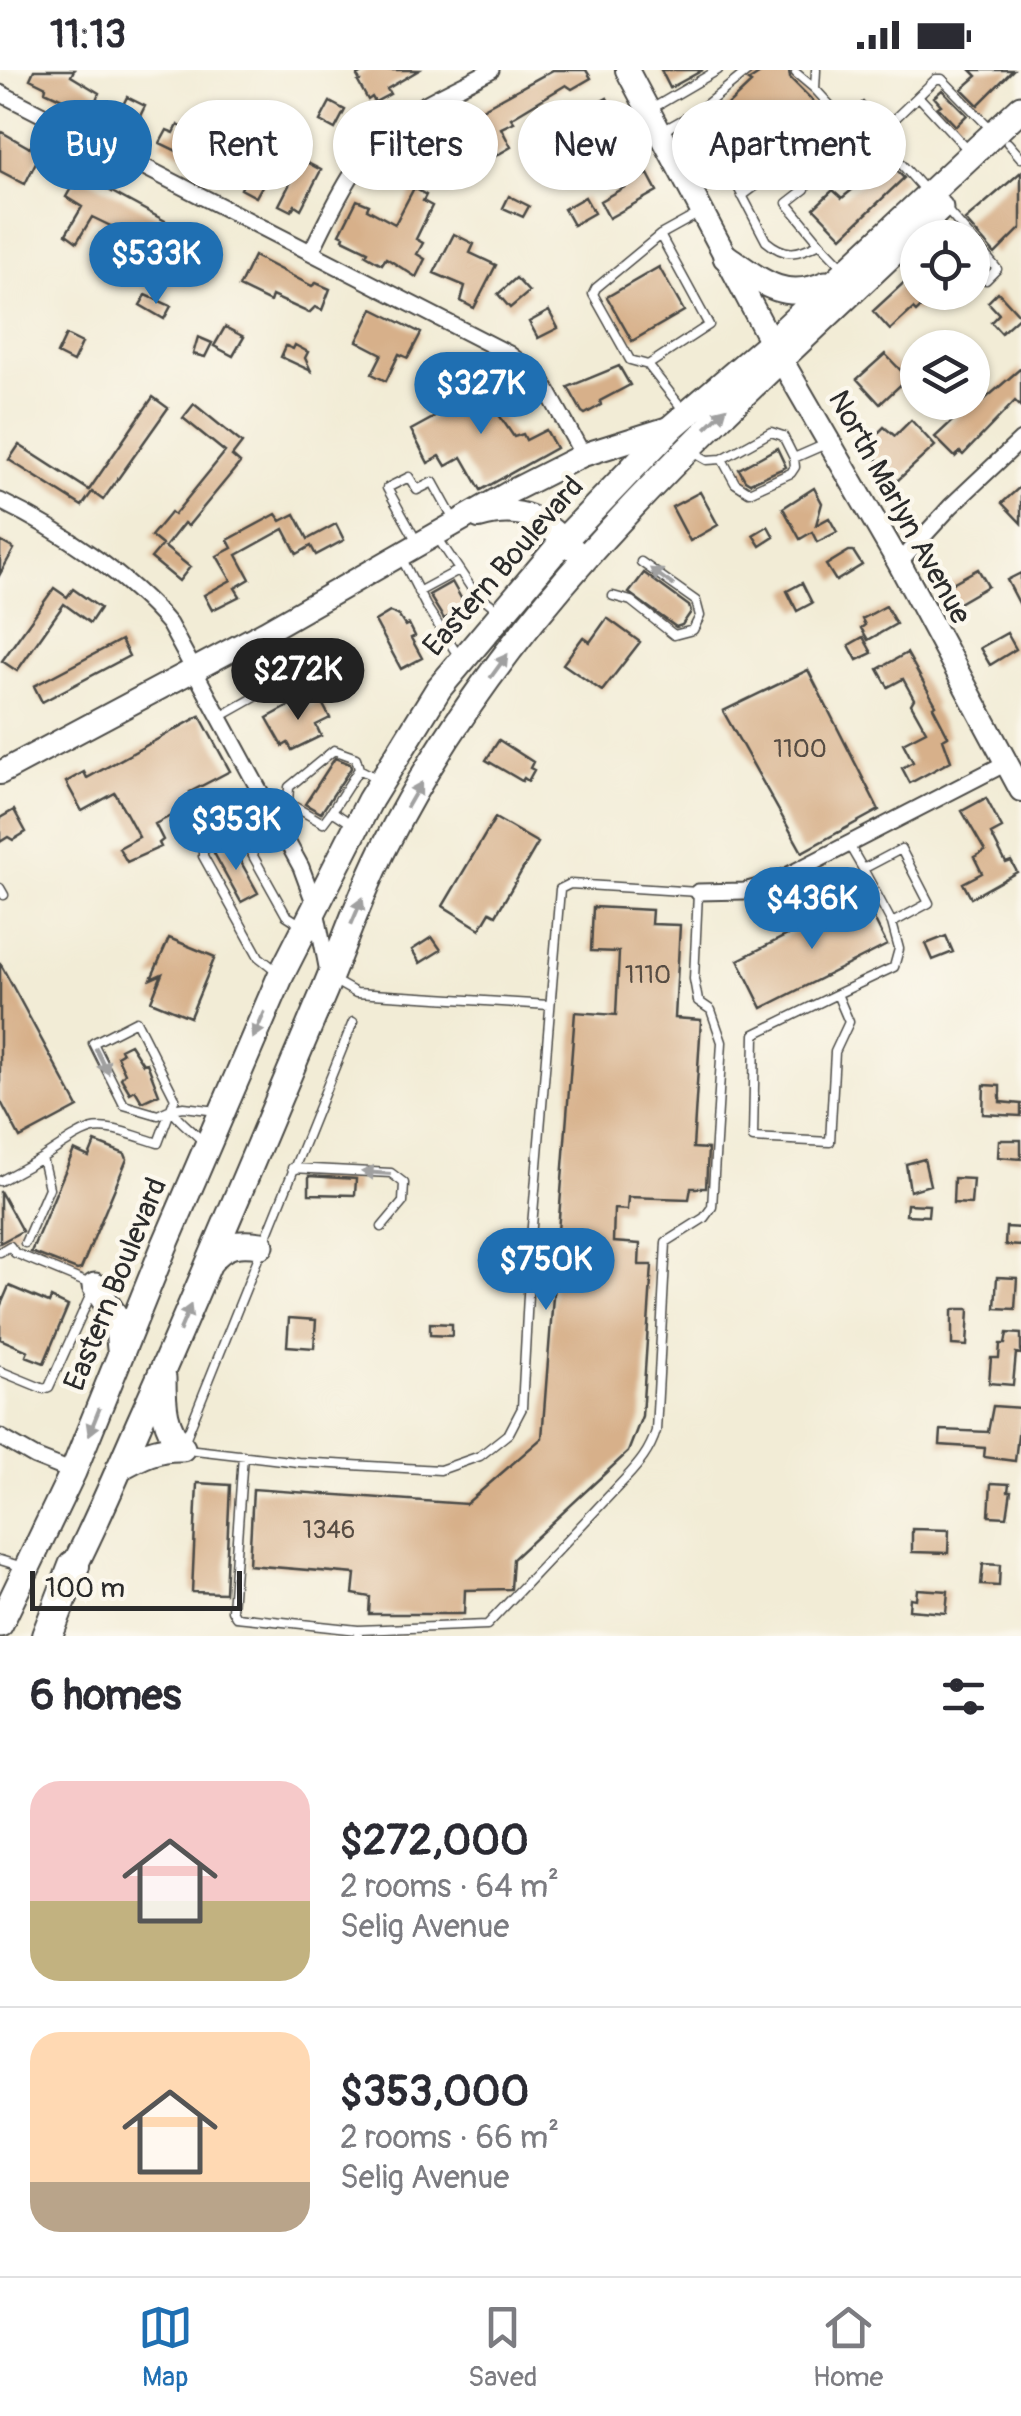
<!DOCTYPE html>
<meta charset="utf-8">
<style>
:root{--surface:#fff;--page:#f2f2f3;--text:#2b2b33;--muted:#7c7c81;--line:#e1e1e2;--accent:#1f6fb2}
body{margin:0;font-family:Pangolin,sans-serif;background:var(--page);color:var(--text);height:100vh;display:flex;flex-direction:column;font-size:38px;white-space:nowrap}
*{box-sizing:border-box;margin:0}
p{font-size:32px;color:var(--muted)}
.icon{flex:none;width:55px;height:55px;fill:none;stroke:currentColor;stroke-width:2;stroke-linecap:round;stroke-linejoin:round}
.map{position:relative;height:1566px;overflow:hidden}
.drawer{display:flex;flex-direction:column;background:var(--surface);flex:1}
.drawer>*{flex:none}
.top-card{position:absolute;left:30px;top:30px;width:962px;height:90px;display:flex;gap:20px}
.fabs{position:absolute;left:900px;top:150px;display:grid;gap:20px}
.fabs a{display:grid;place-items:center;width:90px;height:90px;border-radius:50%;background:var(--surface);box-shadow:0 2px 8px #0004;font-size:50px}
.scale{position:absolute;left:30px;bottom:25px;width:212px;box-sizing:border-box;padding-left:10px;border:5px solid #2b2b2b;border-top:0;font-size:28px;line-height:35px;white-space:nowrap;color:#2b2b2b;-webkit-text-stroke:8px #fbf7ec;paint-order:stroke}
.price{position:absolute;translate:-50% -85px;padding:0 22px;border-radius:35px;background:var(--accent);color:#fff;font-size:32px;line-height:65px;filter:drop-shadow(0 2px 5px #0008)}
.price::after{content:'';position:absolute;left:50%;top:60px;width:30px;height:22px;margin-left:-15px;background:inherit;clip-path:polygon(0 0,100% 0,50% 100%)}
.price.current{background:#222;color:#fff}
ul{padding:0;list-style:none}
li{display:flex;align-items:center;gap:30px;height:250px;padding:0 30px}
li+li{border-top:2px solid var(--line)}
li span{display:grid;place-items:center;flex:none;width:280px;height:200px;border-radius:30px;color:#555}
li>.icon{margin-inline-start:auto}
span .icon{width:120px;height:120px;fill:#fffc;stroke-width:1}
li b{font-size:42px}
h2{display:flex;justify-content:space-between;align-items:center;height:120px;padding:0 30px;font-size:42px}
.tag{padding:0 35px;border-radius:45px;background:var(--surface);box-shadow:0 2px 8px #0004;font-size:35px;line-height:90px}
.tag.current{background:var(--accent);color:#fff}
.status{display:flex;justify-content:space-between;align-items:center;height:70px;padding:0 50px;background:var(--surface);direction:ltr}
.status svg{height:28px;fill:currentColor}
.tabs{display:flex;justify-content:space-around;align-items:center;height:140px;border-top:2px solid var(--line);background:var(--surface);font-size:28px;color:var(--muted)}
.tabs a{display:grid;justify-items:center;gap:5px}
.tabs .current{color:var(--accent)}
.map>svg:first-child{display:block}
.building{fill:#d7b08a}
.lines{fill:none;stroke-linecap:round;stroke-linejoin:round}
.lane-casing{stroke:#494845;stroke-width:11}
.street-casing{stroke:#494845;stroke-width:19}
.secondary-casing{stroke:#494845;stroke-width:26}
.primary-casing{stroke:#494845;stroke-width:29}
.highway-casing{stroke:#494845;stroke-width:34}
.lane{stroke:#fff;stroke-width:8}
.street{stroke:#fff;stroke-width:15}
.secondary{stroke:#fff;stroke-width:22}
.primary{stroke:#fff;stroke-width:25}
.highway{stroke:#fff;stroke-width:30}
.oneway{fill:#a0a0a0}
.labels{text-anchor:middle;stroke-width:9;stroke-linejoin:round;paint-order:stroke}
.number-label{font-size:25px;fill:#564c43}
.street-label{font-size:30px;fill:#2b2b2b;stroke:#fbf7ec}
</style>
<div class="status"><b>11:13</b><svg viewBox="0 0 49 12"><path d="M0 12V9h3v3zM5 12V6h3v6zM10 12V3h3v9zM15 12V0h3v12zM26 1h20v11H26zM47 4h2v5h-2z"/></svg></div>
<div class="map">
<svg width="1021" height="1566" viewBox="0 0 1021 1566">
<rect width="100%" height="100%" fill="#fbf7ec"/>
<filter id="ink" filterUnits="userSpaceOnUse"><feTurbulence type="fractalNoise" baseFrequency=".01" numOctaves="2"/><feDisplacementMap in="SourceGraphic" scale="20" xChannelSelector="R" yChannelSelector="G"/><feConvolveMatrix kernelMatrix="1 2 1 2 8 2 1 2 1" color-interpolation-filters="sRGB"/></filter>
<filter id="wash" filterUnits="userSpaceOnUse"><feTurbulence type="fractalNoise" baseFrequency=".0048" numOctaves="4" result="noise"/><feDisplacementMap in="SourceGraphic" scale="40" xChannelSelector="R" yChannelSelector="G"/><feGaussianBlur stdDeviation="2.25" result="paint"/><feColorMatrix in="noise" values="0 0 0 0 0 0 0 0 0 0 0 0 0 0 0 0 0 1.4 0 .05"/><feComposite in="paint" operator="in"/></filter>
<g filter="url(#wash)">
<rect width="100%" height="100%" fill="#f2ecd6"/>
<g id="blocks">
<path class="building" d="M34,0H74L71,6L99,23L92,39L88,41L45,21L46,17L30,9Z
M367,0H419L387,19L390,24L375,32L372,27L368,30L358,12L360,11L357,6Z
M553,0H586L591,8L572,19L566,15L511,48L514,52L501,58L511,77L485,92L483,88L468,103L451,81L446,80L440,62Z
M661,0H703L670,18Z
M765,0H789L790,8L826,44L771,96L756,94L713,49L751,13L748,11Z
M971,0H1013L978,35L962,19L977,6Z
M942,20L967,45L956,56L938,37L941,35L934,27Z
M127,27L145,36L133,60L115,51Z
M607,28L633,83L617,95L608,77L584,91L576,72L568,76L557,56Z
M330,32L345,40L335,59L320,51Z
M863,32L876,46L866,55L853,41Z
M178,55L228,81L218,101L160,73L167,60L174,63Z
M0,61L30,78L33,73L43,78L25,114L0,101Z
M257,85L274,94L256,127L241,119Z
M884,88L904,108L842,167L814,138L833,120L842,128L875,101L873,99Z
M302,90L321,100L301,139L295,135L291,141L279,135Z
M1021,102V158L995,184L965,150Z
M79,104L213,177L202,198L169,181L162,195L149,188L151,185L123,170L127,164L92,147L77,172L66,164L82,137L66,127Z
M648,104L657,121L609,148L600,131Z
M414,118L426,125L423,131L432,136L416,169L423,173L417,184L425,189L416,207L386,188L382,194L366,185L368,181L343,169L344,166L340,164L357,130L369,135L367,139L395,154Z
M509,126L529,136L523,147L503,138Z
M585,127L594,143L573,155L564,139Z
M454,164L474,174L470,183L496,195L474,238L461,231L465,216L434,203Z
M254,186L312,216L316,213L330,219L322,240L315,237L309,243L272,226L270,232L239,217Z
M659,197L684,241L632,271L607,227Z
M918,205V222H926L931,228L916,242L913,239L890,260L873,241L910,207L912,209Z
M516,208L529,222L510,238L498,224Z
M998,222L1020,246L1001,263L991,252L999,244L988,232Z
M146,225L171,236L164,249L140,235Z
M373,239L421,263L408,288L399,284L386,311L372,304L382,284L357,271Z
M549,241L558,258L538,268L529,252Z
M225,257L244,267L233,286L214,276Z
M66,265L82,273L73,292L57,284Z
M198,267L212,273L205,287L193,284Z
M295,275L308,282L305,288L311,301L281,287L286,276L293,279Z
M885,284L908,308L880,334L857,309Z
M619,296L630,315L600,331L601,335L585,344L582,342L568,317Z
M1021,298V337L1015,331L963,385L960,382L955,387L935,367L980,325L984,330Z
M495,302L514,313L497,342L514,367L523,364L526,370L546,360L556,378L481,420L462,387L446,396L440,386L428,393L411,360L484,320Z
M153,327L168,338L103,430L92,422L82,436L9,390L19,375L89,420Z
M194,334L242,373L232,386L240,393L188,456L184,453L165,477L190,497L179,511L151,488L162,475L151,466L171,442L174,445L225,382L183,348Z
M911,350L935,376L897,411L865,376L884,357L895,366Z
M777,378L786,397L750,413L745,410L739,399Z
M1021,416V453L1002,433Z
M814,418L822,433L816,455L829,448L837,462L817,472L812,462L800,469L783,438Z
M700,422L718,455L690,471L672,437Z
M276,444L281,451L295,444L308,469L336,454L344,470L316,485L311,476L297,484L284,459L237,485L250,509L235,518L240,526L212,540L204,525L231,510L217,486L232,478L228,470Z
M768,456L774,467L760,476L753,465Z
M0,471L14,479L0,504Z
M849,481H853L862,495L836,511L826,495Z
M978,499L988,516L957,534L947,516Z
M644,503L689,536L691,542L682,555L676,557L629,523Z
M1021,503V537L1007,510Z
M452,512L466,537L444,549L429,525Z
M802,513L812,533L797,541L787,521Z
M54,518L67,527L73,519L100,538L90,553L64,534L17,601L2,591Z
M886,536L896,554L868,570L861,558L865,555L862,549Z
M390,542L398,545L405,556L409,554L415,566L411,568L422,588L401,599L375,551Z
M607,548L640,572L602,621L563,594L583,567L590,572Z
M1007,563L1016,579L990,595L980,578Z
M863,567L872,583L857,590L849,575Z
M121,570L129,586L42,632L34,616Z
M907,583L936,635L933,637L948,666L943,669L951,691L910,713L902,698L913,692L903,673L926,661L911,634L914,629L903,609L888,617L878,599Z
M808,600L879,740L802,782L723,641Z
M302,629L307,638L321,631L330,648L316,655L321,666L292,680L288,673L283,676L267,648Z
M200,646L230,701L190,722L196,733L155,754L163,770L159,773L161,777L127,792L119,778L139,767L115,723L82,741L66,712L84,702L87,708Z
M499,670L533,692L530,698L534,700L528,711L524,708L522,711L486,690Z
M335,688L350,694L351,698L321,743L305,734Z
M986,728L1002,758L991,764L1006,793L1011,791L1017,802L971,828L963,813L982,803L974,787L985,781L962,741Z
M14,740L26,762L13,770L8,767L0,772V748Z
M495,748L538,773L496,845L490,842L480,859L443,836Z
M231,774L258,823L241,832L214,783Z
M863,827L887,875L762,938L738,890Z
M593,837L652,840L651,854L680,855L675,948L701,950L693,1078L708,1079L706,1118H691L689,1129L628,1127L627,1140L614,1139L613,1172L640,1174L639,1195H652L642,1346L628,1382L513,1489L511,1519L465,1520L464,1544H369L370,1527L353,1524L355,1504L249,1495L253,1419L466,1434L542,1368L575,942L616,945L619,882L591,881Z
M946,866L953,882L933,890L926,874Z
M432,867L441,880L420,893L412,880Z
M169,868L215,887L190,947L151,931L162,904L151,909Z
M0,893L78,1037L20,1068L0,1030Z
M130,974L143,994L147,993L159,1024L142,1032L135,1020L130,1023L121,1008L125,1003L117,986L122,983L120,979Z
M984,1015L1000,1016V1032L1021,1034V1046L983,1044Z
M999,1070H1021V1089L998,1087Z
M95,1072L125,1084L127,1089L81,1199L77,1200L31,1182L74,1080L89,1087Z
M924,1089L930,1115L910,1121L906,1094Z
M309,1106L356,1109L355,1125L309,1124Z
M954,1108L973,1109L971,1134L953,1133Z
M0,1121L22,1161L0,1173Z
M907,1134L929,1135L928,1146L906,1145Z
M1006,1157L1021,1158V1176L1005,1175Z
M997,1207L1017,1208L1015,1239L995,1238Z
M9,1216L49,1233L51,1228L68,1236L44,1293L26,1286L28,1281L0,1269V1237Z
M955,1239H969L967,1276L952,1275V1242Z
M289,1248L316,1250L314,1278L287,1276Z
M430,1253L452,1254V1266L430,1265Z
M1007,1263L1021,1264V1284L1016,1283L1013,1315L989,1313L991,1288H999L1000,1274H1005Z
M993,1336L1021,1338L1015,1391L984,1387L985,1378L940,1375L941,1360L988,1362Z
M197,1413L230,1415L225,1523L192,1522Z
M991,1413L1009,1414L1008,1421H1011L1007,1447L989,1446Z
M912,1459L949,1460L948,1483L912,1482Z
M983,1494L1000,1495L999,1516L981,1515Z
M917,1519L948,1521L946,1543L909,1540L910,1528L916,1529Z"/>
</g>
</g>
<g filter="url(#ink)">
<use href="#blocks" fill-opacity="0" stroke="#494845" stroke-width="2.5"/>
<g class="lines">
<g class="lane-casing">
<path id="lane" d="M796,3L815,19
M919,27L969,81
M653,38L718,0
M698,41L749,0
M664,60L698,41L766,171C786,188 798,184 820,173L844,198
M1008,73L1021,88
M784,95L838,44L815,19L816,0
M927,123L881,71L883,60L936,9H942L992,60
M742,126L784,95L805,119L787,133L820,173
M946,139L971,168
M972,169L997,199L986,210
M648,295L630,290L593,224L596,218L660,165
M684,341L648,295L709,255L660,165L698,144
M691,381L707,390L722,389L771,362L783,366L794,388L826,374
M722,389L735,413L749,422L791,403L795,397L794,388
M437,467L472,519L498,540
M416,470L387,418L409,407L417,420L433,412L454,450
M401,487L426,536L459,587
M418,522L457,501
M613,526L631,531L674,565L693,560L700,546L696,531L641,492
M220,647L268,620L245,577
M288,733L289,717L334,680L356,688L359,699
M352,754L332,741L359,699L378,709
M238,759L288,733L323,753L332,741
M863,799L892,853
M0,818L4,825
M278,902L259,887L203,786V780L238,759L286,845L300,854
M333,910L356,923L549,935
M837,924L755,964L753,1068L830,1072L835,982L849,952L837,924L894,897L899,879L892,853L929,833L901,779L863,799L849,775
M204,1073C193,1060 180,1053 171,1039L184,1037L217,1041
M42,1088C100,1050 92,1052 158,1073L175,1028L136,951L93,973L124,1035L158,1045L171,1039
M292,1098L391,1103L404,1113L403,1132L382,1157
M0,1111L42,1088L49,1118L25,1173
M0,1182L10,1176L15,1183L90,1214
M0,1301L44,1319L49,1317L91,1224
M185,1370L353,952
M187,1379L298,1392L440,1400L480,1386L509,1363L522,1338L531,1168L560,819L570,814L698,822L694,909L698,931L711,940L722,972L712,1137L704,1148L666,1172L656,1361C650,1381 639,1394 625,1409L487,1555L358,1560
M243,1385L232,1540L236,1547L358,1560V1566
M0,1490L23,1497"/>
</g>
<g class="street-casing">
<path id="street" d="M0,23L509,284L541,309L583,385
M311,182C332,140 354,90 390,58C418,34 458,18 491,0
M0,431C58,459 128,505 169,554L301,797L315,835L328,902
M899,493L951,436L1021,370
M698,822L744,821L773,813L1006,693
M0,1367L35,1387L73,1402"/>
</g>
<g class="secondary-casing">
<path id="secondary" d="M627,0L771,272L899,493L1021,720
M479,447C527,433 543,452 577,482
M0,703L265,562L512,421L583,385L672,357"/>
</g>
<g class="primary-casing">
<path id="primary" d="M726,187C760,211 784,233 826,214
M210,1192C224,1173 239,1172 261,1175
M95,1216L117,1249L120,1279
M163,1308C163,1336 164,1356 182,1378
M119,1398C140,1386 157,1377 182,1378
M65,1514C95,1458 119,1398 145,1340C207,1201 265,1060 325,919C345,871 362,820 386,774C515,518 738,333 940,138
M0,1554L73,1402L164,1177L281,905L370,730L439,618L564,470L672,357L771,272L1021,38"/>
</g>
<g class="highway-casing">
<path id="highway" d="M47,1566L74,1496"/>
</g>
<use href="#lane" class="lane"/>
<use href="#street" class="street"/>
<use href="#secondary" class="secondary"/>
<use href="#primary" class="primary"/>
<use href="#highway" class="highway"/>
</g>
<defs><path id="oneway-solid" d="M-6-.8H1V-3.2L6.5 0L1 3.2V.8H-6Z" transform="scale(2.5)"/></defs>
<g class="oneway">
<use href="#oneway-solid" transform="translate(716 348) rotate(-44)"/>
<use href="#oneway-solid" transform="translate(662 507) rotate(-144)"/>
<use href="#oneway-solid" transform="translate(499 596) rotate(-54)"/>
<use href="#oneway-solid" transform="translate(414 725) rotate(-60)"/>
<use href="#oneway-solid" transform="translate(357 841) rotate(-67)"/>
<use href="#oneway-solid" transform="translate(259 955) rotate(114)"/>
<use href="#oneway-solid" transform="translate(102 991) rotate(63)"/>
<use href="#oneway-solid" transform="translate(376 1103) rotate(-176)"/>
<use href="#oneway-solid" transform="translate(185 1248) rotate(-67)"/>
<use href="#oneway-solid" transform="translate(94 1352) rotate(112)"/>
</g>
</g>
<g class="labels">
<g class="number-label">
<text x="800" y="687">1100</text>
<text x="648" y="913">1110</text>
<text x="329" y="1468">1346</text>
</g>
<g class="street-label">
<text transform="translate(900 437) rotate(61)" y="10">North Marlyn Avenue</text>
<text transform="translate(503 496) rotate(-49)" y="10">Eastern Boulevard</text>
<text transform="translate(115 1214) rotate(-68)" y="10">Eastern Boulevard</text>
</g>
</g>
</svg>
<div class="fabs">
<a><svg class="icon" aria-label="locate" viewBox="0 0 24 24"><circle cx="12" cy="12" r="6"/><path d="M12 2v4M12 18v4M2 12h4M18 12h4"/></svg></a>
<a><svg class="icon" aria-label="layers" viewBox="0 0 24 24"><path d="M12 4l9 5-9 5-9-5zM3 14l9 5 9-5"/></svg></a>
</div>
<div class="scale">100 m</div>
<b class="price" style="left:156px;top:237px">$533K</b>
<b class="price" style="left:481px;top:367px">$327K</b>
<b class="price current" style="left:298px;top:653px">$272K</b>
<b class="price" style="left:236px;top:803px">$353K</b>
<b class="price" style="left:812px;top:882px">$436K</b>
<b class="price" style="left:546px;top:1243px">$750K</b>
<div class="top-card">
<a class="tag current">Buy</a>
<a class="tag">Rent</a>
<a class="tag">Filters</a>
<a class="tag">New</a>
<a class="tag">Apartment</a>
</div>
</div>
<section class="drawer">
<h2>6 homes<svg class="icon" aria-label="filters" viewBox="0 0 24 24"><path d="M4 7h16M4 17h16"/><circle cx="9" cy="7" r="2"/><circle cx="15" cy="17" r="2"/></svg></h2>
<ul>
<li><span style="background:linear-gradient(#f6c9c9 60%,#c2b280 0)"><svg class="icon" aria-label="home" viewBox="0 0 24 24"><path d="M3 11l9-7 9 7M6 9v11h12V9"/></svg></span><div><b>$272,000</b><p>2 rooms · 64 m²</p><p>Selig Avenue</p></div></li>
<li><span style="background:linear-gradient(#ffd9b3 75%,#b9a48a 0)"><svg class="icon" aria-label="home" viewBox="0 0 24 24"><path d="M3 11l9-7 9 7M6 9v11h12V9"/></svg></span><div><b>$353,000</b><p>2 rooms · 66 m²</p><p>Selig Avenue</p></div></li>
</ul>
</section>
<nav class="tabs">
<a class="current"><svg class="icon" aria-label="map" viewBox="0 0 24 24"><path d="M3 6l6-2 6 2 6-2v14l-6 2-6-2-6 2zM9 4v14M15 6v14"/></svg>Map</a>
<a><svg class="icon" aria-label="saved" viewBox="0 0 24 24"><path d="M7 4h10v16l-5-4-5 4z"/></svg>Saved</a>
<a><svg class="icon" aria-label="home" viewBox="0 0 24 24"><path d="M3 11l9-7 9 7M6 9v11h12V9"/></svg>Home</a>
</nav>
